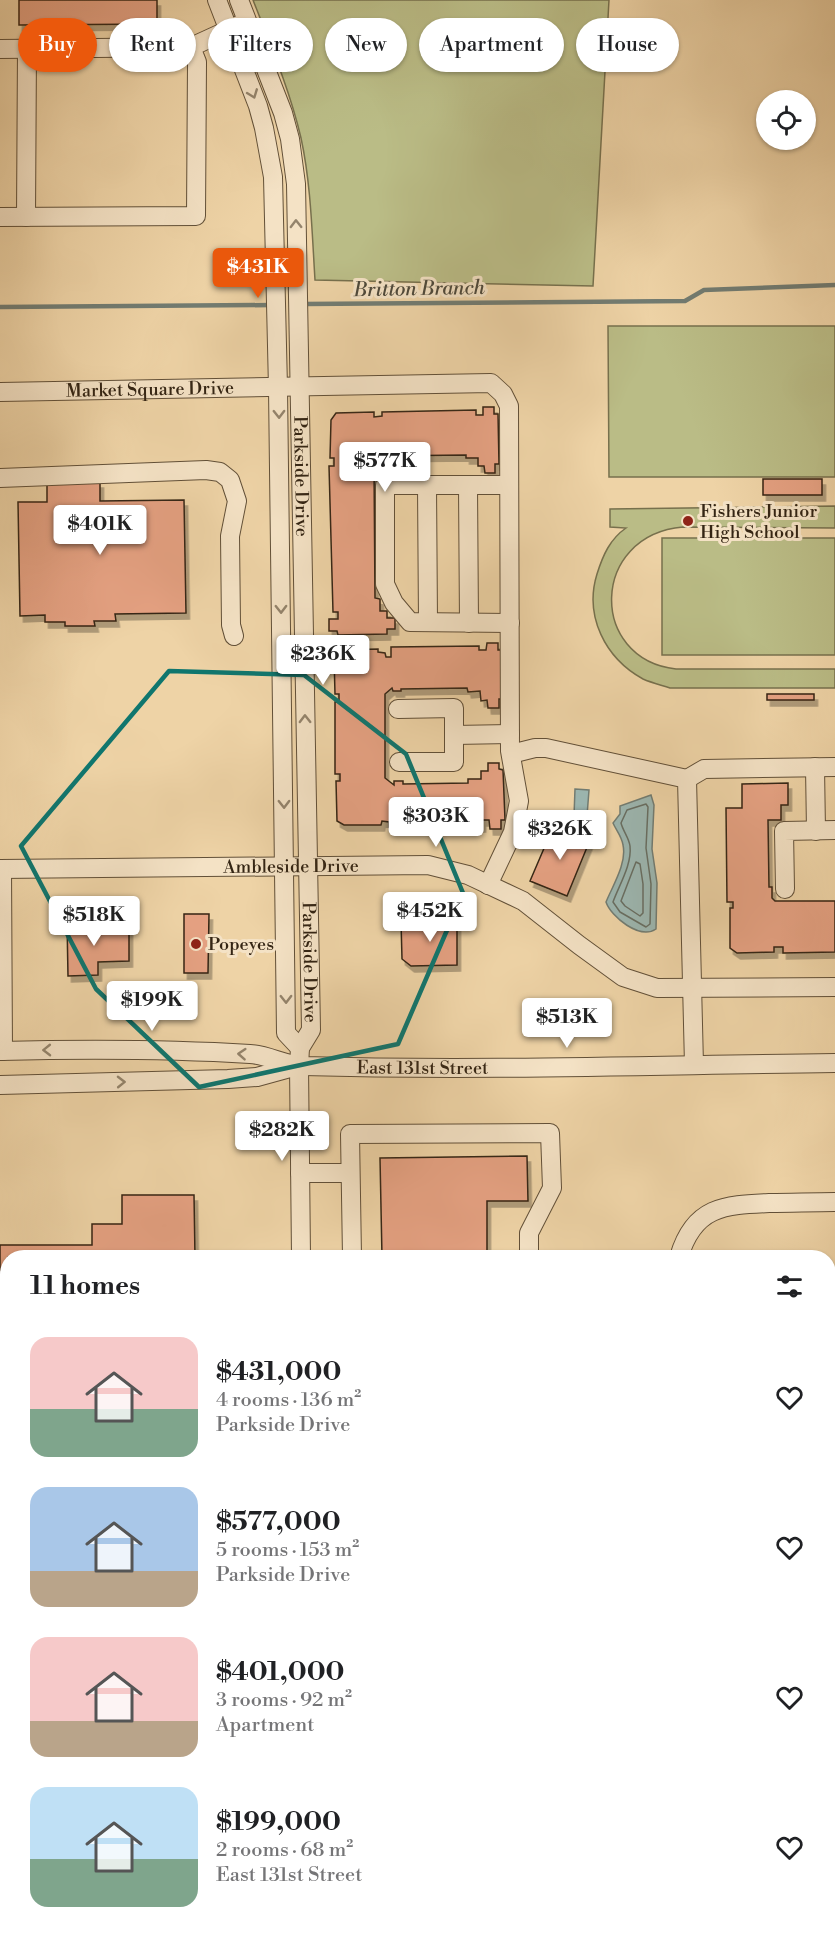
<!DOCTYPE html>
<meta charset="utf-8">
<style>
:root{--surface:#fff;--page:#f2f2f2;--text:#202124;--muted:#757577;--accent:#ea580c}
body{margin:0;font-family:"Libre Bodoni",serif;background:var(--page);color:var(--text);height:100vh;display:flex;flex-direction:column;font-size:22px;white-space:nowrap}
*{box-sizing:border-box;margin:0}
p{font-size:20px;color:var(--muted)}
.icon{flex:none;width:33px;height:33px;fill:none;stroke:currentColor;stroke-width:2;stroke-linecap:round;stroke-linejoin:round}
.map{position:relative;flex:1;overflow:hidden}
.side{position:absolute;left:0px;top:1250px;width:836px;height:686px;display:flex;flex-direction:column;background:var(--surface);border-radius:24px 24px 0 0;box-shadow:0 2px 4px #0004}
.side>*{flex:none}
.banner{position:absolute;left:18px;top:18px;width:800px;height:54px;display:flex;gap:12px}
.fabs{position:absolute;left:756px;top:90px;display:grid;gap:12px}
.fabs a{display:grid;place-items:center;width:60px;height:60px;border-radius:50%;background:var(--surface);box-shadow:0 2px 4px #0004;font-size:30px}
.price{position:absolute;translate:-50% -51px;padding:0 14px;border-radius:6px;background:#fff;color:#222;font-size:20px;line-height:39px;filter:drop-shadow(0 2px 3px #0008)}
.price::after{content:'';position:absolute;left:50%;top:36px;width:18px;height:14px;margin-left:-9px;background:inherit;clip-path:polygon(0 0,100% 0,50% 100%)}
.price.current{background:var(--accent);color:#fff}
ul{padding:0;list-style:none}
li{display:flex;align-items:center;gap:18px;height:150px;padding:0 30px}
li span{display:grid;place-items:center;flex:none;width:168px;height:120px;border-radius:18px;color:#555}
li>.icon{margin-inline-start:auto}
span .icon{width:72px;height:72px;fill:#fffc;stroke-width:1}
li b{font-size:26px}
h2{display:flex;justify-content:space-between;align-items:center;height:72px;padding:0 30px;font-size:26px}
.tag{padding:0 21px;border-radius:27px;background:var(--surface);box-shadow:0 2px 4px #0004;font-size:21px;line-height:54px}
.tag.current{background:var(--accent);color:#fff}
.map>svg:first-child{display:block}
.green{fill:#babc86;stroke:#77704d;stroke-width:1.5}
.water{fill:#9cb6b0;stroke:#727c72;stroke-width:1.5}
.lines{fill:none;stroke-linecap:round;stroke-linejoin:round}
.shore{stroke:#686e62;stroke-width:1.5}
.stream{stroke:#727c72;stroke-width:4.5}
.building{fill:#e5a182;stroke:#342514;stroke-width:1.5;filter:url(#shadow)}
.minor-casing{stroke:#625038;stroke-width:20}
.minor{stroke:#f4e2c5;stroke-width:18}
.oneway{stroke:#94846c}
.marked{fill:none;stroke:#0f766e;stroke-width:4.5;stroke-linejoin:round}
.poi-dot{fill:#8f2418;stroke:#f4e2c5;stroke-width:2}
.labels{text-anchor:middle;stroke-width:6;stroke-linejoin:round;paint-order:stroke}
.street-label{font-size:18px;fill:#342514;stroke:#f4e2c5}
.poi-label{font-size:18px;fill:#342514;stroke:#f4e2c5;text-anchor:start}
.water-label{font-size:20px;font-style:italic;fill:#4e493b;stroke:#f4e2c5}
</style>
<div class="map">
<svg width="835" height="1934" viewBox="0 0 835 1934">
<defs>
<filter id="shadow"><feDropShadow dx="3.5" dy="6" stdDeviation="0" flood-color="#0004"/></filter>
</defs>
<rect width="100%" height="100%" fill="#eed3a6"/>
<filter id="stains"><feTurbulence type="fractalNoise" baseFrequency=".00333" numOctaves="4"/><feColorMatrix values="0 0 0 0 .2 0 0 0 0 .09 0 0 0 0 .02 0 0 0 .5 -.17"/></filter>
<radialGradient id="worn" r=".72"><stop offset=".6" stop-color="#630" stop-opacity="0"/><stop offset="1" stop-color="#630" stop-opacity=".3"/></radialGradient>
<path class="green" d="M253,0H609L593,286L315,280C312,233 311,184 301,138C290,91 271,46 253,0Z
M608,326H835V477H609Z
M835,506V528L683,527C590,535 588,659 676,669H835V688H670C661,685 652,683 643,679C605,658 584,616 597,574C603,555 610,539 626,528L610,527V509Z
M662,538H835V655H662Z
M0,1582H7V1656H0Z
M7,1795H8L7,1832L0,1822V1796Z
M99,1928H200L193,1934H105Z"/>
<path class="water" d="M575,789L589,790L587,816H574Z
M651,795L654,805L652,849L657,883L656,929C640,940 611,917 606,902C613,885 627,863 623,845C622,837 616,830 613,823L620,814V806Z
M0,1917L7,1920L8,1928H27L37,1934H0Z"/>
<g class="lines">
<path class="shore" d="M646,804L648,807L646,848L651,884L650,924L646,927L620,912L613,902C619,885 632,865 630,846C629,838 623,831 621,823L627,810Z
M636,862L640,864L643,884V913L640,916L625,906L621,901Z"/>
<path class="stream" d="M304,304L685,301L704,290L835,285
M0,307L271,305"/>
</g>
<path class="building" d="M19,0H157V24L19,25Z
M483,407H494V414H498L499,464H495V473H485L484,466H478V458H466V455L380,456V463L374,464L375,598L380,599V611H387V618H395V629H387V634L338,635L337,631H329V619H338V612H333L329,466H334V458H330L331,420L336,413L374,412V417L382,416V412L476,410V415H483Z
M763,479H822V495H763Z
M100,482V501L184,500L186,613L115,614L116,621H94L95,626H65V622H45V615L20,616L18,502H47V483Z
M487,643H498V650H501L503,699H499V708H488L487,700L481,701L480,691L468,692L467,688L401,689V691H393L392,688L385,694V778L394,785V781H403V784L468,783V779H481V771H488V763H499V769L503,770L505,820H501V829H490L489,820H482V826L394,827H389V822L382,821L381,825H344L337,821L336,781H340V774H335V702H339V694H335L334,656L339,650L378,649V652L385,653L386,657H391V647L479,646V650H486Z
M767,694H814V700H767Z
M788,783V805H781V820H768L769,887H772V898L775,901H835V952L783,953V947H774V952L737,953L730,948V908H733V902H727L726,808H742V784Z
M554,825L590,840L567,896L530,881Z
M184,914H209L208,973H184Z
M457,920V965L411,966L402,959L401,921Z
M67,921H97V929H129V961L98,962V975L68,976Z
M527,1156L528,1201H487V1257H382L380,1158Z
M122,1195H194L195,1257H8V1332H0V1245H92V1224H122Z"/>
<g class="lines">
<g class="minor-casing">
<g id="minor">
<path d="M217,0L258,106L264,128L273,177L278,388L286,1033L300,1048"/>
<path id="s1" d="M239,0L283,113L290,139L296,184L311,1030L300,1048L299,1066L301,1257"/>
<path d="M0,49L191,47"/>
<path d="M0,217L196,216L197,62L191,47L239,25"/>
<path d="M26,217L27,48"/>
<path id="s2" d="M0,392L491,383L503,394L509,406L510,751L519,801L513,832L488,885"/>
<path d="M0,478L206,470L220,472L230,480L237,501L230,536L231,625L234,636"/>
<path d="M427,485L428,622"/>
<path d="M468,485L469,623"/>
<path d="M509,485H385V584L394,603L410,622L510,623"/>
<path d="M398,709L454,708V735L510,734"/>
<path d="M511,754L535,748H546L687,779L694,1065"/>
<path d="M399,762H454V735"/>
<path d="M815,767L816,831"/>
<path d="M687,779L704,769L835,767"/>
<path id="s3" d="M0,869L428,865L468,875L523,901L579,945L623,977L657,988L835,987"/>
<path d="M2,869L3,1051"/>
<path d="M785,889L784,831L835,830"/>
<path id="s4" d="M0,1051C83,1049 167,1049 250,1054C268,1055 285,1065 303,1066C480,1071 658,1065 835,1063"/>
<path d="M0,1085L228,1079L257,1077L297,1066"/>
<path d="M300,1173H350"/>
<path d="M352,1257L350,1134L550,1133L552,1188L529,1233V1257"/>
<path d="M679,1257C694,1206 724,1205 770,1203C791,1203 813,1202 835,1202"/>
<path d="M828,1405L835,1404"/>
<path d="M828,1597H835"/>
<path d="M0,1667H8"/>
<path d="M0,1696H8"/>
<path d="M0,1843L8,1852"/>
<path d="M828,1850H835"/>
<path d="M82,1928L89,1934"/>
<path d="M214,1934L221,1928"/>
</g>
</g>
<use href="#minor" class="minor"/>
</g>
<defs><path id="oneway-chevron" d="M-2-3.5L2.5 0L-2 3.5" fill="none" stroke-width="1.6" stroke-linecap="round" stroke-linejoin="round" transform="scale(1.5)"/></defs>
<g class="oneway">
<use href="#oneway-chevron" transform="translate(253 94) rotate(69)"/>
<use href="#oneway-chevron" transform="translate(296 224) rotate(-91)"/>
<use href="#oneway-chevron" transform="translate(279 414) rotate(89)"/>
<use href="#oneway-chevron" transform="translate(281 609) rotate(89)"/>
<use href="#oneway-chevron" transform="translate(305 719) rotate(-91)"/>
<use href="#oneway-chevron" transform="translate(284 804) rotate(89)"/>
<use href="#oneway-chevron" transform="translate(286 999) rotate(89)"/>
<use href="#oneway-chevron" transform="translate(47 1050) rotate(179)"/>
<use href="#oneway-chevron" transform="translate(242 1054) rotate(-176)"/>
<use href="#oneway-chevron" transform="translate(121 1082) rotate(-1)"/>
</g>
<path class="marked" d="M169,671L304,675L406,754L463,893L398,1044L199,1087L96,989L21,846Z"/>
<g class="poi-dot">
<circle cx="688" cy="521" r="6"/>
<circle cx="196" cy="944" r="6"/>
</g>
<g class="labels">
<g class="street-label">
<text dy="6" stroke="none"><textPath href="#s2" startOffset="150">Market Square Drive</textPath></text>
<text dy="6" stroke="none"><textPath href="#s1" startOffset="486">Parkside Drive</textPath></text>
<text dy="6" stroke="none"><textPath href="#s3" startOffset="291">Ambleside Drive</textPath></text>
<text dy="6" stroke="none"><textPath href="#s1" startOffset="972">Parkside Drive</textPath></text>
<text dy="6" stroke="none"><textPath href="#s4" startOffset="424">East 131st Street</textPath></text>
</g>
<g class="poi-label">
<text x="700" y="517">Fishers Junior<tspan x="700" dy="21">High School</tspan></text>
<text x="208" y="950">Popeyes</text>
</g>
<g class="water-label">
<text transform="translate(419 288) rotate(-1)" y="7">Britton Branch</text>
</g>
</g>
<rect width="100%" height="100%" filter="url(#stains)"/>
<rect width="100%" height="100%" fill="url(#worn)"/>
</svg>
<div class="fabs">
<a><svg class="icon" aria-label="locate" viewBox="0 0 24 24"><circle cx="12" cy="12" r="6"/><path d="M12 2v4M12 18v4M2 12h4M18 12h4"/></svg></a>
</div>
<b class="price current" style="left:258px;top:299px">$431K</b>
<b class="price" style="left:385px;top:493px">$577K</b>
<b class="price" style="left:100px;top:556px">$401K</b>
<b class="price" style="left:323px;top:686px">$236K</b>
<b class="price" style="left:436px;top:848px">$303K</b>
<b class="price" style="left:560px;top:861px">$326K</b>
<b class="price" style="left:430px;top:943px">$452K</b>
<b class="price" style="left:94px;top:947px">$518K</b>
<b class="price" style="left:152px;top:1032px">$199K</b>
<b class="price" style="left:567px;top:1049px">$513K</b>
<b class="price" style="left:282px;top:1162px">$282K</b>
<div class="banner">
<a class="tag current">Buy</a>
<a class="tag">Rent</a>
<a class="tag">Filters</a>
<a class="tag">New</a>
<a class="tag">Apartment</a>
<a class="tag">House</a>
</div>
<section class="side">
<h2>11 homes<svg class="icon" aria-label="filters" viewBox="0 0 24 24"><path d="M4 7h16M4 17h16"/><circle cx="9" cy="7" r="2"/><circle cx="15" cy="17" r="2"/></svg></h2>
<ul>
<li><span style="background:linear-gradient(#f6c9c9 60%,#7fa58c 0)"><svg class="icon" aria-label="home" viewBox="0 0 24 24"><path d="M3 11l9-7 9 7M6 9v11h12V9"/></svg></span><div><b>$431,000</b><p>4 rooms · 136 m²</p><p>Parkside Drive</p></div><svg class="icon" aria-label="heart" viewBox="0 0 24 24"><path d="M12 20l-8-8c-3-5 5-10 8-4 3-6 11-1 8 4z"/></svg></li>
<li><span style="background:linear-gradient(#a9c7e8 70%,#b9a48a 0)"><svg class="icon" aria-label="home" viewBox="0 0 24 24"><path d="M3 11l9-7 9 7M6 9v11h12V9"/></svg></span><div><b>$577,000</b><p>5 rooms · 153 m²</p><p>Parkside Drive</p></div><svg class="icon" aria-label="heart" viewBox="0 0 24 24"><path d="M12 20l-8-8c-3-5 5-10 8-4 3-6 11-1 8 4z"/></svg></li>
<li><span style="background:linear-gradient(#f6c9c9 70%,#b9a48a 0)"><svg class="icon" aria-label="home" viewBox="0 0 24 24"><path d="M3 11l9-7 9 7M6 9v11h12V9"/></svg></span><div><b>$401,000</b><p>3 rooms · 92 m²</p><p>Apartment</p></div><svg class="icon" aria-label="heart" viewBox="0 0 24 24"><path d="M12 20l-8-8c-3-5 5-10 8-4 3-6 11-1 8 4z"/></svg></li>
<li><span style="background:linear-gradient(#bfe0f5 60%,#7fa58c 0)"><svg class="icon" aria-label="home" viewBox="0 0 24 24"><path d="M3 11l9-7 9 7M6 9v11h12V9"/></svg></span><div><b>$199,000</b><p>2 rooms · 68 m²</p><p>East 131st Street</p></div><svg class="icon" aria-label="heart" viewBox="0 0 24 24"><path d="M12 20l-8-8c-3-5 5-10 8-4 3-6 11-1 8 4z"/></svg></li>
</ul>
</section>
</div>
